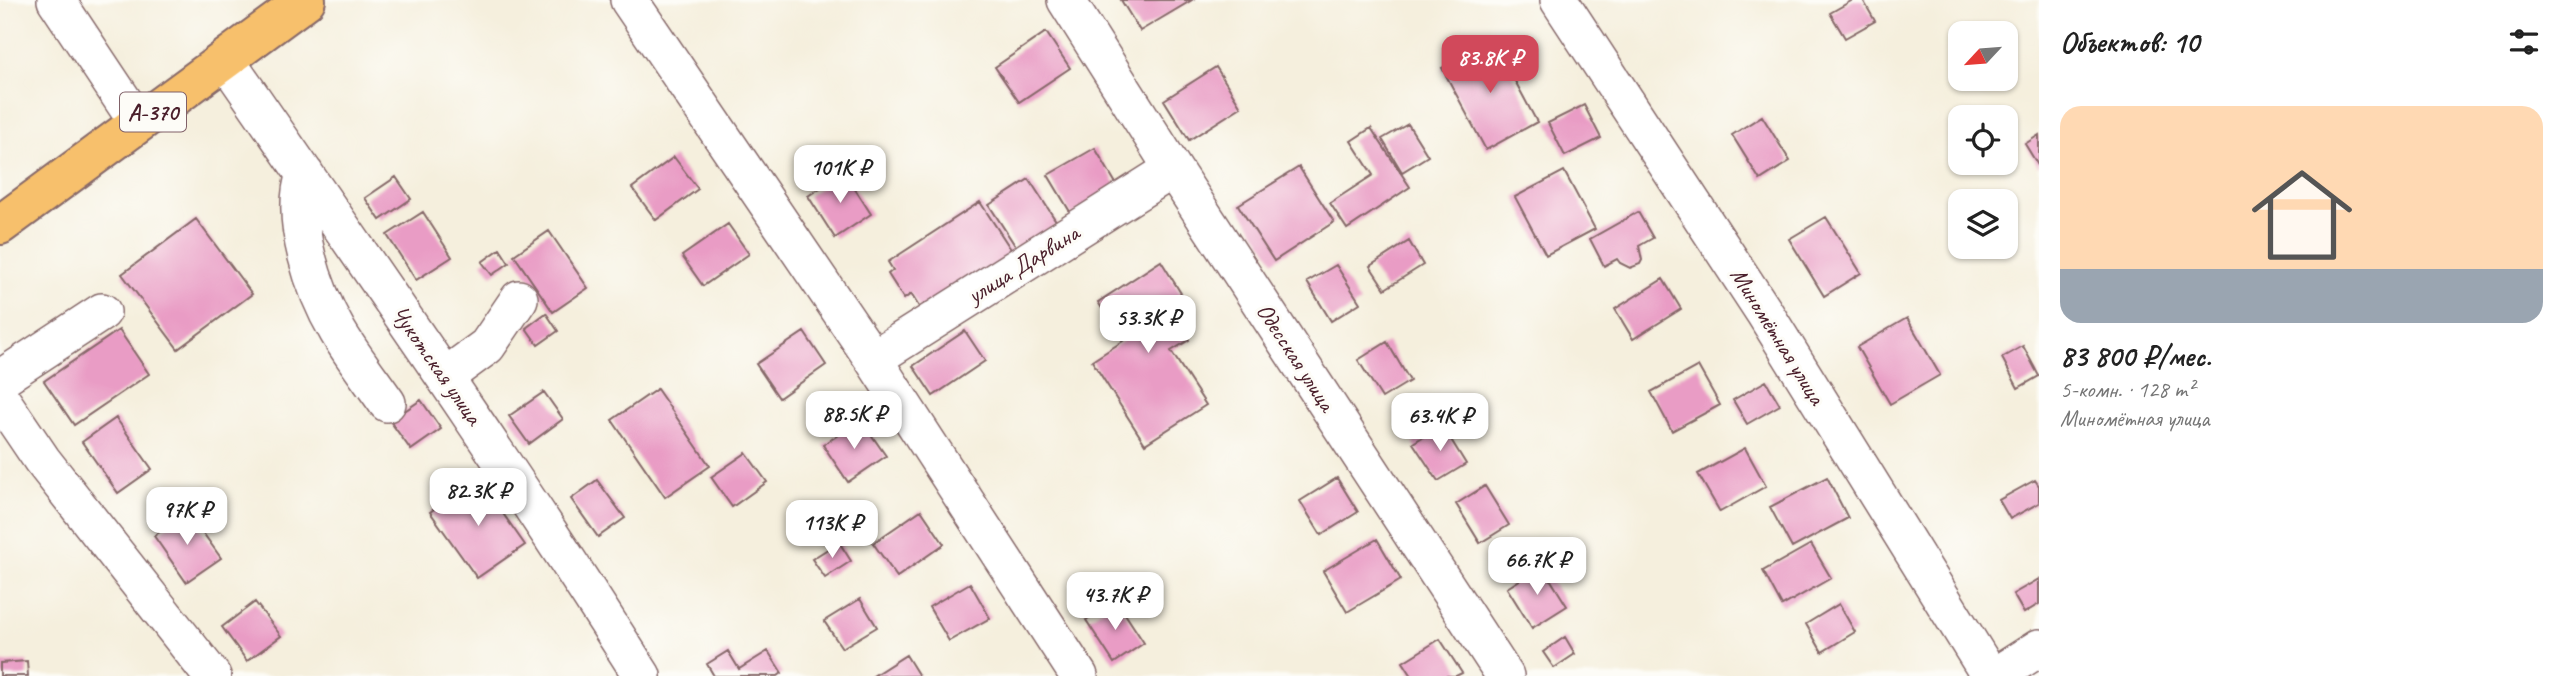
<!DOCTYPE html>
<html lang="ru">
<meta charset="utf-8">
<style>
:root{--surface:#fff;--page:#f6f6f6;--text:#222;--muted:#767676;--line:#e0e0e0;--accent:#d1495b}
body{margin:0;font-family:Caveat,sans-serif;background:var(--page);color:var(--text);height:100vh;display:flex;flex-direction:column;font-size:26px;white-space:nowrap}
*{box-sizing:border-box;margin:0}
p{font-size:23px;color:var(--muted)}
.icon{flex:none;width:38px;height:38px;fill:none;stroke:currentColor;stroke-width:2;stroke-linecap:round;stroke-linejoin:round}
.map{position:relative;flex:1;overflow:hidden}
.details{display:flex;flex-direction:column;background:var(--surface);width:525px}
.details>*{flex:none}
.needle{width:46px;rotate:244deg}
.controls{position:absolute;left:1948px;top:21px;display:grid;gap:14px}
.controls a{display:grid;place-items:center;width:70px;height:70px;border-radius:14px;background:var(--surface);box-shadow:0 2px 5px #0004;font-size:35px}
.price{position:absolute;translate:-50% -60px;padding:0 16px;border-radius:14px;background:#fff;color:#222;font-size:23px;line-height:46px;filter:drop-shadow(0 2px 4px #0008)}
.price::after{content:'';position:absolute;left:50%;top:42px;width:21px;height:16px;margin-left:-10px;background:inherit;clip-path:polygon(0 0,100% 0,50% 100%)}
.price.active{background:var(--accent);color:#fff}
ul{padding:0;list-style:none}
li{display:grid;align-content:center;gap:14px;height:371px;padding:0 21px}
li+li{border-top:2px solid var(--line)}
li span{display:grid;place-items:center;height:217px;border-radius:21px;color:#555}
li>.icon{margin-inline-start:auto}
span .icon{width:126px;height:126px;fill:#fffc;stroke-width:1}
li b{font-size:30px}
h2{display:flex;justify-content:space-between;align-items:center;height:84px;padding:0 21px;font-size:30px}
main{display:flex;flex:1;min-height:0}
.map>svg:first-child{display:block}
.building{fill:#e99cc5}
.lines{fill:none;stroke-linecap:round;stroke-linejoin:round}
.minor-casing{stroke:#866869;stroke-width:40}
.highway-casing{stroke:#866869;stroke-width:42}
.minor{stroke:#fff;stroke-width:37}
.highway{stroke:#f7c06c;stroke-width:38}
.labels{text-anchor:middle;stroke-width:6;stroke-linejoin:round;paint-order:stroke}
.shield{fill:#fdfcf7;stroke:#806168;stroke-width:2}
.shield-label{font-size:23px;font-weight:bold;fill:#4a1f2b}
.street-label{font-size:24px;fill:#4a1f2b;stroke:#fdfcf7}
</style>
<main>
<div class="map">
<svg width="2039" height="676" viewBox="0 0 2039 676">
<rect width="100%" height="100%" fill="#fdfcf7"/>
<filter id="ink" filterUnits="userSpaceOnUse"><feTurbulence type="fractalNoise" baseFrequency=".0143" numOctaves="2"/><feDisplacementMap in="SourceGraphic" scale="14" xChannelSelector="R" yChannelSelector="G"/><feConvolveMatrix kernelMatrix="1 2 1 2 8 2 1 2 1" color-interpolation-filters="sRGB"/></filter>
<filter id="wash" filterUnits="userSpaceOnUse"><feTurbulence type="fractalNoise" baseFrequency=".00686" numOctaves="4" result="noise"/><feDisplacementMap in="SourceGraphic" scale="28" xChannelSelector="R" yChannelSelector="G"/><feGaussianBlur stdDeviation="1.57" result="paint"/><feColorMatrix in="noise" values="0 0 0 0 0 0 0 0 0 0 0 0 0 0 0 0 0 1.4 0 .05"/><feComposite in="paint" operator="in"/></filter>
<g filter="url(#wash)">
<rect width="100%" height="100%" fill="#f5efdd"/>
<g id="blocks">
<path class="building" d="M1121,0H1192L1140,31Z
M1853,0H1863L1875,21L1845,38L1830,13Z
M1046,32L1070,68L1019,102L995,67Z
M1493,40L1537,122L1486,150L1442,68Z
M1216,67L1241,107L1189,140L1164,100Z
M1584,105L1601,138L1565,156L1548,123Z
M1762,116L1790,161L1760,180L1732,135Z
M1408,124L1428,156L1402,172L1382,139Z
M1371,128L1410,187L1347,229L1330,203L1373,175L1351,141Z
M2039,135V167L2025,144Z
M1095,148L1118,187L1072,215L1048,175Z
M674,157L698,189L656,220L632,188Z
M1299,167L1334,222L1274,261L1238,205Z
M1564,171L1595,229L1546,255L1515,197Z
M844,172L871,214L835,238L808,196Z
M396,177L411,199L380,220L365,198Z
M1029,179L1058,224L1018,250L989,205Z
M980,202L1014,254L923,313L911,294L904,299L888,274L893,270L888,262Z
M423,212L452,257L416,280L387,235Z
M1638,212L1653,238L1639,246L1642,260L1640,264L1630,268L1620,263L1617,259L1604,266L1590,239Z
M1826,217L1861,273L1824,296L1789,239Z
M196,219L252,294L178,349L122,274Z
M728,224L749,254L703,286L682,256Z
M549,231L588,288L553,312L514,255Z
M1409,241L1423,265L1385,289L1370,266Z
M500,249L509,263L492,275L482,262Z
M1161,261L1182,295L1167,305L1189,340L1171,351L1206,405L1145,444L1092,361L1123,341L1098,302Z
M1336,265L1360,303L1331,321L1307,282Z
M1663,279L1681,309L1633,339L1615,309Z
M546,313L558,331L538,345L526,328Z
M1907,318L1940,375L1890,404L1857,347Z
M119,330L149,374L74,425L44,381Z
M965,331L985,361L933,396L913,366Z
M804,332L826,365L779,398L756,364Z
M1387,342L1410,381L1382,398L1358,360Z
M2023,346L2039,376L2018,388L2002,358Z
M1698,366L1720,405L1672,431L1651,392Z
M1766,381L1780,405L1747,424L1733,400Z
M657,389L710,466L665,497L612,420Z
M544,392L563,419L529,444L509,416Z
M421,400L441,429L411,450L390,421Z
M116,418L152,469L118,493L82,442Z
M861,420L886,456L848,482L823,445Z
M1442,425L1466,464L1438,481L1413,443Z
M1745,448L1766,486L1720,512L1698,474Z
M746,453L767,482L732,507L711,477Z
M1827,477L1848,518L1792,548L1770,507Z
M478,478L525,545L477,578L430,512Z
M1337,478L1358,512L1321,535L1300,501Z
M597,480L625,518L598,537L571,499Z
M2035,480L2039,486V503L2010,519L1999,500Z
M1485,486L1509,525L1480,543L1456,504Z
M921,510L944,544L897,577L873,543Z
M188,512L221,558L186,582L154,536Z
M1377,539L1401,580L1347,612L1323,571Z
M839,542L851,561L825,578L812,559Z
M1811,544L1831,578L1782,606L1763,571Z
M1542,566L1567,606L1532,628L1507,588Z
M2039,579V604L2024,613L2013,594Z
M970,583L990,618L949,641L929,607Z
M860,599L877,627L842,648L824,621Z
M1116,600L1144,643L1114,663L1086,620Z
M255,602L281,636L247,661L222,627Z
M1839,604L1855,632L1822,652L1806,624Z
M1565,637L1575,654L1554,668L1543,652Z
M1440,639L1462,673L1456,676H1412L1403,662Z
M728,651L739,669L768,651L782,673L778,676H714L707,664Z
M906,655L919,676H873Z
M27,661L28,676H0V663Z"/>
</g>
</g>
<g filter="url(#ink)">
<use href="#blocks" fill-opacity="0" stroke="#866869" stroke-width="2"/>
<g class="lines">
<g class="minor-casing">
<path id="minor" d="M56,0L138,123
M629,0L873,359L1079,676
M1066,0L1173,169L1505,676
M1559,0L1764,312L1990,676
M225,59C366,263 509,466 642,676
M305,174C289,220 314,291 338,332C353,357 371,380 387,403
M873,359L1173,169
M446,376L487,346L519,299
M0,379L102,312
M0,398L42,460L212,676
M1995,676L2039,648"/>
</g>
<g class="highway-casing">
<path id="highway" d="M0,225L306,0"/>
</g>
<use href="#minor" class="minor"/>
<use href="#highway" class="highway"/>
</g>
</g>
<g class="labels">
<rect class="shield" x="120" y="92.5" width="66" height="39" rx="5"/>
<g class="shield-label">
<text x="153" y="120">А-370</text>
</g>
<g class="street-label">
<text transform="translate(1023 264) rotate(-32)" y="8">улица Дарвина</text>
<text transform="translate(1778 336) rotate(58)" y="8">Миномётная улица</text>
<text transform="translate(1296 357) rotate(57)" y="8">Одесская улица</text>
<text transform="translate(437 365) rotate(55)" y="8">Чукотская улица</text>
</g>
</g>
</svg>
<div class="controls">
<a><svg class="needle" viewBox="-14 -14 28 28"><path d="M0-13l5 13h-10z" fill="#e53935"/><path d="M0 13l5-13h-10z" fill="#767676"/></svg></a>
<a><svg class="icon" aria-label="locate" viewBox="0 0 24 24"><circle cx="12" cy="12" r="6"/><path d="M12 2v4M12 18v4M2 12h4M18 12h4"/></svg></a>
<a><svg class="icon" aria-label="layers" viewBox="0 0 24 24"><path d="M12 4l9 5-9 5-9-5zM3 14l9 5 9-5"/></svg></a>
</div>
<b class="price active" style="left:1490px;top:95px">83.8K ₽</b>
<b class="price" style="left:840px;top:205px">101K ₽</b>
<b class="price" style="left:1148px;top:355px">53.3K ₽</b>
<b class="price" style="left:854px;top:451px">88.5K ₽</b>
<b class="price" style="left:1440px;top:453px">63.4K ₽</b>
<b class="price" style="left:478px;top:528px">82.3K ₽</b>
<b class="price" style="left:187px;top:547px">97K ₽</b>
<b class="price" style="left:832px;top:560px">113K ₽</b>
<b class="price" style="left:1537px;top:597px">66.7K ₽</b>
<b class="price" style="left:1115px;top:632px">43.7K ₽</b>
</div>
<section class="details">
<h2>Объектов: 10<svg class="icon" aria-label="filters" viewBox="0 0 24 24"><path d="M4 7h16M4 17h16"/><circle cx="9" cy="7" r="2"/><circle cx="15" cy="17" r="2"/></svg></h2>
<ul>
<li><span style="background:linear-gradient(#ffd9b3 75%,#9aa5b1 0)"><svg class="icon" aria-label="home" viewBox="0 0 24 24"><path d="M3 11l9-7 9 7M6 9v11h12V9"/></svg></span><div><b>83 800 ₽/мес.</b><p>5-комн. · 128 m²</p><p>Миномётная улица</p></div></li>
</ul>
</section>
</main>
